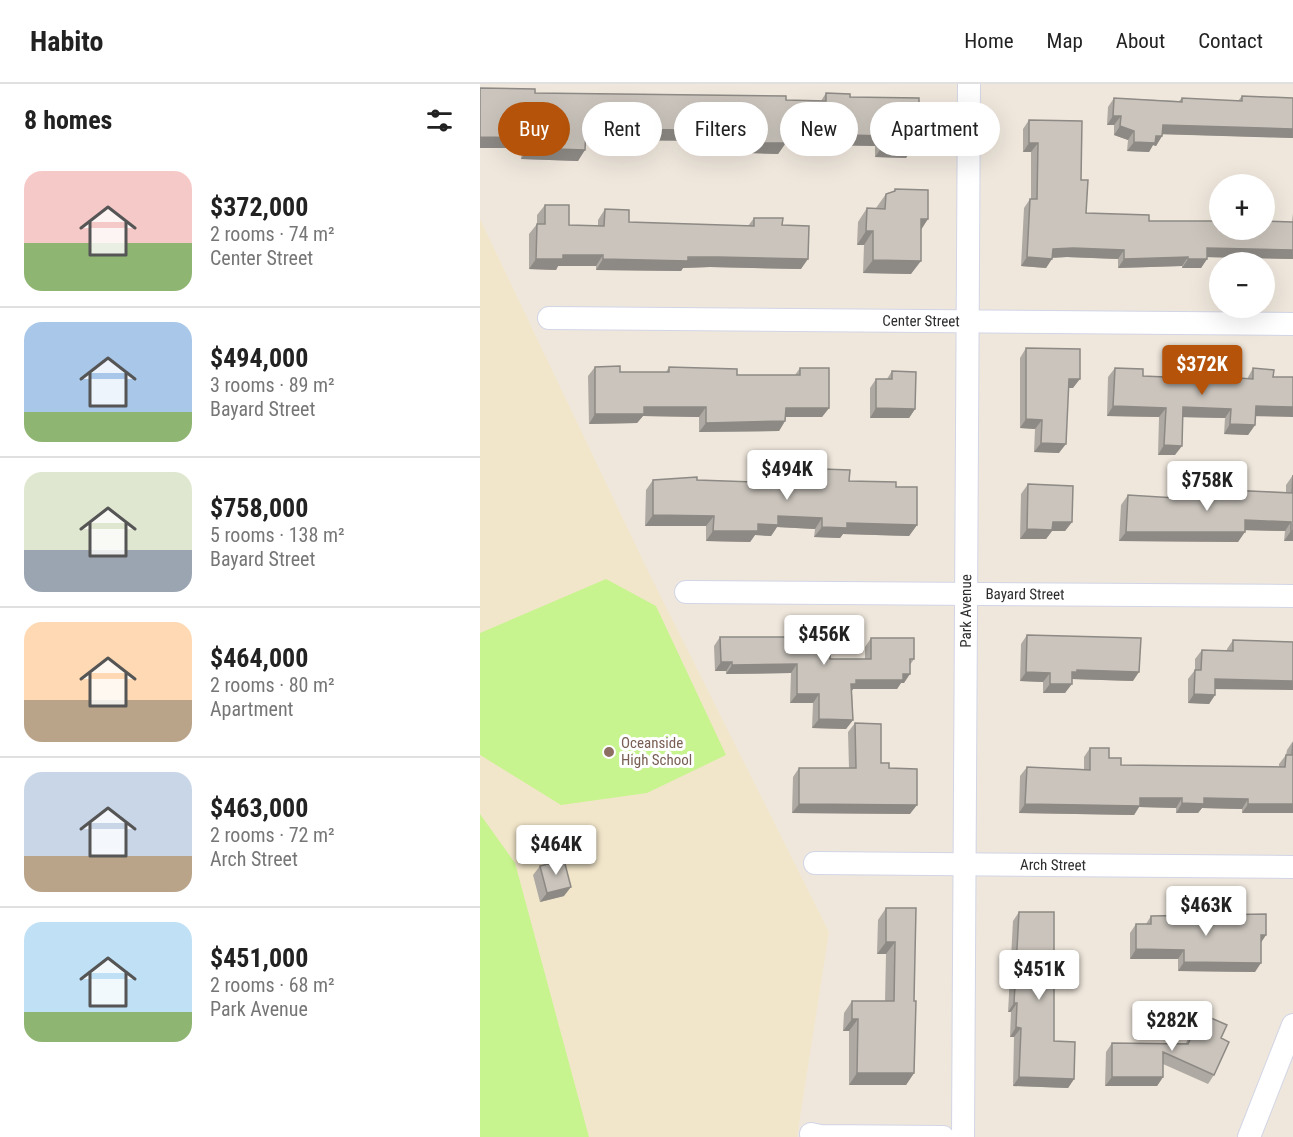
<!DOCTYPE html>
<meta charset="utf-8">
<style>
:root{--surface:#fff;--page:#f2f2f2;--text:#222;--muted:#767676;--line:#e0e0e0;--accent:#b45309}
body{margin:0;font-family:"Roboto Condensed",sans-serif;background:var(--page);color:var(--text);height:100vh;display:flex;flex-direction:column;font-size:22px;white-space:nowrap}
*{box-sizing:border-box;margin:0}
p{font-size:20px;color:var(--muted)}
.icon{flex:none;width:33px;height:33px;fill:none;stroke:currentColor;stroke-width:2;stroke-linecap:round;stroke-linejoin:round}
.map{position:relative;flex:1;overflow:hidden}
.panel{display:flex;flex-direction:column;background:var(--surface);width:480px}
.panel>*{flex:none}
.banner{position:absolute;left:18px;top:18px;width:570px;height:54px;display:flex;gap:12px}
.buttons{position:absolute;left:729px;top:90px;display:grid;gap:12px}
.buttons a{display:grid;place-items:center;width:66px;height:66px;border-radius:50%;background:var(--surface);box-shadow:0 6px 24px #0002;font-size:30px}
.price{position:absolute;translate:-50% -51px;padding:0 14px;border-radius:6px;background:#fff;color:#222;font-size:20px;line-height:39px;filter:drop-shadow(0 2px 3px #0008)}
.price::after{content:'';position:absolute;left:50%;top:36px;width:18px;height:14px;margin-left:-9px;background:inherit;clip-path:polygon(0 0,100% 0,50% 100%)}
.price.on{background:var(--accent);color:#fff}
ul{padding:0;list-style:none}
li{display:flex;align-items:center;gap:18px;height:150px;padding:0 24px}
li+li{border-top:2px solid var(--line)}
li span{display:grid;place-items:center;flex:none;width:168px;height:120px;border-radius:18px;color:#555}
li>.icon{margin-inline-start:auto}
span .icon{width:72px;height:72px;fill:#fffc;stroke-width:1}
li b{font-size:26px}
h2{display:flex;justify-content:space-between;align-items:center;height:72px;padding:0 24px;font-size:26px}
.pill{padding:0 21px;border-radius:27px;background:var(--surface);box-shadow:0 6px 24px #0002;font-size:21px;line-height:54px}
.pill.on{background:var(--accent);color:#fff}
header{display:flex;align-items:center;gap:36px;box-sizing:border-box;height:84px;padding:0 30px;background:var(--surface);border-bottom:2px solid var(--line)}
header strong{font-size:28px}
nav{display:flex;gap:33px;margin-inline-start:auto;font-size:21px}
main{display:flex;flex:1;min-height:0}
.map>svg:first-child{display:block}
.education{fill:#f2e6ca}
.pitch{fill:#c7f48e}
.lines{fill:none;stroke-linecap:round;stroke-linejoin:round}
.minor-casing{stroke:#d1d5e6;stroke-width:24}
.minor{stroke:#fff;stroke-width:22}
.wall{fill:#aea9a2}
.shaded-wall{fill:#8d8984}
.building{fill:#cac4bc;stroke:#8d8984;stroke-width:1.5}
.education-dot{fill:#8d6e63;stroke:#fff;stroke-width:2}
.labels{text-anchor:middle;stroke-width:6;stroke-linejoin:round;paint-order:stroke}
.street-label{font-size:15px;fill:#2c2c2c;stroke:#fff}
.education-label{font-size:15px;fill:#785e54;stroke:#fff;text-anchor:start}
</style>
<header>
<strong>Habito</strong>
<nav><a>Home</a><a>Map</a><a>About</a><a>Contact</a></nav>
</header>
<main>
<section class="panel">
<h2>8 homes<svg class="icon" aria-label="filters" viewBox="0 0 24 24"><path d="M4 7h16M4 17h16"/><circle cx="9" cy="7" r="2"/><circle cx="15" cy="17" r="2"/></svg></h2>
<ul>
<li><span style="background:linear-gradient(#f6c9c9 60%,#8fb573 0)"><svg class="icon" aria-label="home" viewBox="0 0 24 24"><path d="M3 11l9-7 9 7M6 9v11h12V9"/></svg></span><div><b>$372,000</b><p>2 rooms · 74 m²</p><p>Center Street</p></div></li>
<li><span style="background:linear-gradient(#a9c7e8 75%,#8fb573 0)"><svg class="icon" aria-label="home" viewBox="0 0 24 24"><path d="M3 11l9-7 9 7M6 9v11h12V9"/></svg></span><div><b>$494,000</b><p>3 rooms · 89 m²</p><p>Bayard Street</p></div></li>
<li><span style="background:linear-gradient(#dfe7d0 65%,#9aa5b1 0)"><svg class="icon" aria-label="home" viewBox="0 0 24 24"><path d="M3 11l9-7 9 7M6 9v11h12V9"/></svg></span><div><b>$758,000</b><p>5 rooms · 138 m²</p><p>Bayard Street</p></div></li>
<li><span style="background:linear-gradient(#ffd9b3 65%,#b9a48a 0)"><svg class="icon" aria-label="home" viewBox="0 0 24 24"><path d="M3 11l9-7 9 7M6 9v11h12V9"/></svg></span><div><b>$464,000</b><p>2 rooms · 80 m²</p><p>Apartment</p></div></li>
<li><span style="background:linear-gradient(#c9d6e8 70%,#b9a48a 0)"><svg class="icon" aria-label="home" viewBox="0 0 24 24"><path d="M3 11l9-7 9 7M6 9v11h12V9"/></svg></span><div><b>$463,000</b><p>2 rooms · 72 m²</p><p>Arch Street</p></div></li>
<li><span style="background:linear-gradient(#bfe0f5 75%,#8fb573 0)"><svg class="icon" aria-label="home" viewBox="0 0 24 24"><path d="M3 11l9-7 9 7M6 9v11h12V9"/></svg></span><div><b>$451,000</b><p>2 rooms · 68 m²</p><p>Park Avenue</p></div></li>
</ul>
</section>
<div class="map">
<svg width="813" height="1053" viewBox="0 0 813 1053">
<rect width="100%" height="100%" fill="#efe7dc"/>
<path class="education" d="M0,135L168,487L349,848L317,1053H0Z"/>
<path class="pitch" d="M126,495L176,522L246,671L167,709L81,721L0,671V549Z
M0,730L35,779L109,1053H0Z"/>
<g class="lines">
<g class="minor-casing">
<g id="minor">
<path id="s1" d="M69,234L813,240"/>
<path id="s2" d="M206,508L813,512"/>
<path id="s3" d="M335,779L813,783"/>
<path d="M331,1050L340,1052L463,1053"/>
<path id="s4" d="M483,1053L489,0"/>
<path d="M769,1053L813,941"/>
</g>
</g>
<use href="#minor" class="minor"/>
</g>
<path class="wall" d="M0,4L55,9L341,17L346,9L370,13L433,43V63L426,74L395,73V62L305,60L298,70L269,69V57L105,56L98,77L41,75L42,64H0Z
M762,12L813,54L682,50V52L676,62L673,61L669,68L647,67L648,56L634,51V41H627L628,23L634,14L699,17L702,14L758,17Z
M549,36L601,96L606,129L669,137H737V126L740,122V146L812,138L813,129V175L727,173V175L721,184H702V182L638,184V175L587,173L572,174L566,184L541,182L544,124L550,115H551V68H543V45Z
M415,105L441,145L431,190L383,189L384,161H377L378,138L387,124H396L406,110L413,108Z
M65,121L89,141L118,142V136L125,125L149,138L268,142L274,134L302,141L321,185L230,183L203,184L201,187L116,186V182H78L76,186L49,185V150L57,140V131Z
M546,264L593,304H588L579,369L554,368L555,345L540,344V274Z
M115,283L140,288H186L189,283L257,291H315L320,284L349,324L342,333H306L305,337L299,347L219,348V333L163,332L157,339L109,340L108,292Z
M635,284L663,292L708,294L710,291L767,295L773,284L775,341L768,351L744,350L745,334L703,333L695,371H678L679,333L627,332L628,293Z
M412,287L435,325L429,334H390V304L396,295H407Z
M342,385L369,397L416,403L437,441L429,452L363,450L360,454L334,453L335,445L297,443L291,452L275,451L270,458L226,457V442H165L166,406L173,396L269,398L274,391L299,397L335,398V395Z
M813,391V457H804L805,447L765,446L758,458L639,457L641,421L648,411L692,414L696,408L744,411L747,406L806,408V401Z
M548,400L592,438L585,447H572L566,455H540L541,410Z
M547,551L653,597L592,595L585,609H563V598L540,597L541,560Z
M240,553L350,575H385V563L391,554L434,575L430,581L424,599H421L417,605H373L372,607L373,636L366,645L332,644L333,619H310L311,589L246,590V587H235L234,562Z
M753,556L813,558L735,605V611L729,620L708,619V595L715,586V575L722,566H747V565Z
M375,639L401,679L409,684L430,730L312,729L313,693L319,684H369L368,648Z
M813,657V729H762V725L722,724L718,729H696V724L659,723L654,731L539,729L540,692L547,683L604,685V673L610,664L641,681L799,683V680L806,671L807,666Z
M60,782L84,812L60,818L53,791Z
M406,824L434,917V989L426,1001H369V947H363L364,929L372,917H405L406,870H397L398,836Z
M539,828L574,957L594,995L588,1004L533,1002L534,953H530L531,928H528L533,837Z
M671,832L786,851L781,858L775,888L698,887V875H650V849L656,840H666Z
M722,930L741,954L734,991L728,1000L683,980V993L677,1002H625L626,968L632,959H706L715,939Z"/>
<path class="shaded-wall" d="M633,32H641L634,41H627Z
M439,34L432,45L433,35Z
M683,41L813,45V54L676,50Z
M640,42L654,47L648,56L634,51Z
M131,45L276,47L269,57L98,56L106,46Z
M305,49L402,52L395,62L305,60L298,70L269,69L276,59Z
M676,52H682L676,62L673,61L669,68L647,67L654,58Z
M0,53L49,54L42,64H0Z
M549,59H558L551,68H543Z
M402,63H433L426,74L395,73Z
M49,64L105,66L98,77L41,75Z
M441,135H448L439,149Z
M386,147H393L384,161H377Z
M593,164L644,166L638,175L587,173L566,174L573,165Z
M727,164L813,166V175L721,173Z
M83,171H123L116,182H78L76,186L49,185L56,175Z
M237,173L328,175L321,185L230,183L203,184L201,187L116,186L123,175Z
M547,173L572,175L566,184L541,182Z
M708,173L702,182L638,184L644,175Z
M708,175H727L721,184H702Z
M393,176L441,177L431,190L383,189Z
M589,295H600L593,304H582Z
M633,322L686,324L679,333L627,332Z
M776,322L813,323V333L769,332Z
M164,323H226L219,333L163,332L157,339L109,340L115,330Z
M703,323L751,325L745,334L697,333Z
M306,324H349L342,333H299Z
M396,324L435,325L429,334H390Z
M546,335L562,336L555,345L540,344Z
M305,337L299,347L219,348L226,339Z
M750,340L775,341L768,351L744,350Z
M561,359L586,360L579,369L554,368Z
M684,361L702,362L695,371H678Z
M173,431L234,432L226,442H165Z
M298,432L342,434L335,445L297,443L291,452L275,451L270,458L226,457L233,447L278,440Z
M765,436L811,438L805,447L758,446Z
M573,438H592L585,447H572L566,455H540L547,445Z
M367,439L437,441L429,452L363,450L360,454L334,453L342,443Z
M811,447H813V457H804Z
M646,448H765L758,458L639,457Z
M241,578H252L246,587H235Z
M317,580L311,589L246,590L252,581Z
M597,586L659,588L653,597L592,595V588Z
M546,588L570,589L563,598L540,597Z
M423,590H430L424,599H421L417,605H373L370,609L371,600L376,596Z
M735,595L813,597V606L729,605Z
M570,600H592L585,609H563Z
M317,610H339L333,619H310Z
M714,610L735,611L729,620L708,619Z
M339,635L373,636L366,645L332,644Z
M660,714H702L696,724L659,723L654,731L539,729L545,720Z
M724,714L768,715L762,725L722,724L718,729H696L702,719Z
M319,720L437,721L430,730L312,729Z
M768,720H813V729H762Z
M91,803L84,812L60,818L67,809Z
M781,851H786L780,860Z
M406,858H415L406,870H397Z
M656,865L704,866L698,875H650Z
M704,878L781,879L775,888L698,887Z
M534,919H537L531,928H528Z
M372,935H378L369,947H363Z
M536,943L541,944L534,953H530Z
M377,989H434L426,1001H369Z
M539,993L594,995L588,1004L533,1002Z
M632,993H683L677,1002H625Z"/>
<path class="building" d="M0,4L55,5V9L306,12V16L346,17V9L370,10V13L439,14V34L433,35V63H402V52L305,49V59H276V47L131,45L106,46L105,66L49,64V54L0,53Z
M762,12L813,14V45L683,41L682,52H676L675,59L654,58V47L640,42L641,32H633L634,14L702,18V14L762,17Z
M549,36L602,37L601,96H608L606,129L669,131V137H740V146H784V137L813,138V166L727,164V175H708V173L644,175V166L593,164L573,165L572,175L547,173L550,115H557L558,59H549Z
M415,105L448,106V135H441V177L393,176V147H386L387,124L405,125L406,110L415,107Z
M65,121H89V141L124,142L125,125L149,126V138L274,142V134H303L302,141L329,142L328,175L237,173H208V177L123,175V171H83V175H56L57,140H65Z
M546,264L600,265V295H589L586,360L561,359L562,336L546,335Z
M140,282V288H189V283L257,285V291H320V284H349V324H306L305,337L226,339V323H164V330H115V283Z
M635,284L663,285V292L709,294L710,291L773,295V284L794,286L793,293H813V323L776,322L775,341L750,340L751,325L703,323L702,362L684,361L686,324L633,322Z
M412,287L436,288L435,325L396,324V295H412Z
M342,385L370,386L369,397L416,398V403H437V441L367,439V444L342,443V434L298,432V441L278,440V447H233L234,432L173,431V396L217,393V396L274,398V391L299,392V397L341,399Z
M813,391V447H811V438L765,436V448H646L648,411L696,414V408L747,411V406L812,409Z
M548,400L593,402L592,438H573L572,446L547,445Z
M547,551L661,554L659,588L597,586V588H592V600H570V589L546,588Z
M240,553H351L350,575H391V554H434V575H430V590H423V596H376V600H371L373,636L339,635V610H317V580L252,581V578H241Z
M753,556L813,558V597L735,595V611L714,610L715,586H721L722,566L753,567Z
M375,639L401,640V679H409V684L437,685V721L319,720V684H376Z
M813,659V720H768V715L724,714V720L702,719V714H660V722L545,720L547,683L610,686V664H629V674H641V681L805,683L806,671H812Z
M84,776L91,803L67,809L60,782Z
M406,824H436L434,917H436L434,989H377L378,935H372V917H414L415,858H406Z
M539,828H574V957L595,958L594,995L539,993L541,944L536,943L537,919H534Z
M786,830V851H781V879L704,878V866L656,865V840H671V832Z
M722,930L747,941L741,954L749,958L734,991L683,968V993H632V959L708,960Z"/>
<circle class="education-dot" cx="129" cy="668" r="6"/>
<g class="labels">
<g class="street-label">
<text dy="5" stroke="none"><textPath href="#s1" startOffset="372">Center Street</textPath></text>
<text dy="5" stroke="none"><textPath href="#s2" startOffset="339">Bayard Street</textPath></text>
<text dy="5" stroke="none"><textPath href="#s4" startOffset="526">Park Avenue</textPath></text>
<text dy="5" stroke="none"><textPath href="#s3" startOffset="238">Arch Street</textPath></text>
</g>
<g class="education-label">
<text x="141" y="664">Oceanside<tspan x="141" dy="17">High School</tspan></text>
</g>
</g>
</svg>
<div class="buttons">
<a>+</a>
<a>−</a>
</div>
<b class="price on" style="left:722px;top:312px">$372K</b>
<b class="price" style="left:307px;top:417px">$494K</b>
<b class="price" style="left:727px;top:428px">$758K</b>
<b class="price" style="left:344px;top:582px">$456K</b>
<b class="price" style="left:76px;top:792px">$464K</b>
<b class="price" style="left:726px;top:853px">$463K</b>
<b class="price" style="left:559px;top:917px">$451K</b>
<b class="price" style="left:692px;top:968px">$282K</b>
<div class="banner">
<a class="pill on">Buy</a>
<a class="pill">Rent</a>
<a class="pill">Filters</a>
<a class="pill">New</a>
<a class="pill">Apartment</a>
</div>
</div>
</main>
